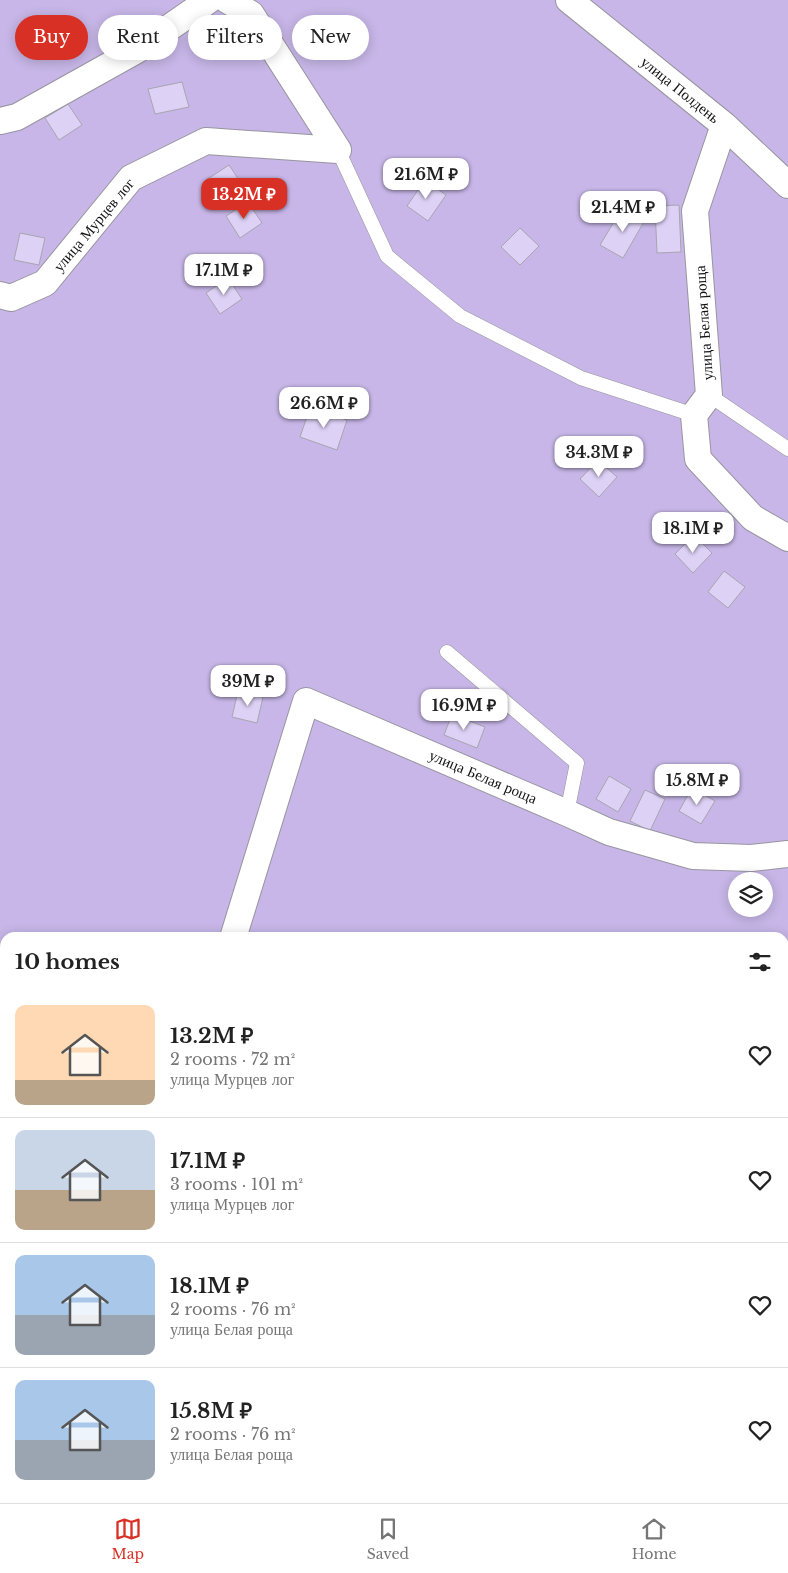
<!DOCTYPE html>
<meta charset="utf-8">
<style>
:root{--surface:#fff;--page:#f6f6f6;--text:#222;--muted:#767676;--line:#e0e0e0;--accent:#d93025}
body{margin:0;font-family:"Libre Baskerville",serif;background:var(--page);color:var(--text);height:100vh;display:flex;flex-direction:column;font-size:19px;white-space:nowrap}
*{box-sizing:border-box;margin:0}
p{font-size:16px;color:var(--muted)}
.icon{flex:none;width:28px;height:28px;fill:none;stroke:currentColor;stroke-width:2;stroke-linecap:round;stroke-linejoin:round}
.map{position:relative;flex:1;overflow:hidden}
.drawer{position:absolute;left:0px;top:932px;width:789px;height:571px;display:flex;flex-direction:column;background:var(--surface);border-radius:15px 15px 0 0;box-shadow:0 2px 12px #0003}
.drawer>*{flex:none}
.guide{position:absolute;left:15px;top:15px;width:500px;height:45px;display:flex;gap:10px}
.controls{position:absolute;left:728px;top:872px;display:grid;gap:10px}
.controls a{display:grid;place-items:center;width:45px;height:45px;border-radius:50%;background:var(--surface);box-shadow:0 2px 12px #0003;font-size:25px}
.price{position:absolute;translate:-50% -42px;padding:0 11px;border-radius:10px;background:#fff;color:#222;font-size:16px;line-height:32px;filter:drop-shadow(0 1px 2px #0008)}
.price::after{content:'';position:absolute;left:50%;top:30px;width:15px;height:11px;margin-left:-8px;background:inherit;clip-path:polygon(0 0,100% 0,50% 100%)}
.price.current{background:var(--accent);color:#fff}
ul{padding:0;list-style:none}
li{display:flex;align-items:center;gap:15px;height:125px;padding:0 15px}
li+li{border-top:1px solid var(--line)}
li span{display:grid;place-items:center;flex:none;width:140px;height:100px;border-radius:10px;color:#555}
li>.icon{margin-inline-start:auto}
span .icon{width:60px;height:60px;fill:#fffc;stroke-width:1}
li b{font-size:21px}
h2{display:flex;justify-content:space-between;align-items:center;height:60px;padding:0 15px;font-size:21px}
.tag{padding:0 18px;border-radius:22px;background:var(--surface);box-shadow:0 2px 12px #0003;font-size:18px;line-height:45px}
.tag.current{background:var(--accent);color:#fff}
.dock{display:flex;justify-content:space-around;align-items:center;height:70px;border-top:1px solid var(--line);background:var(--surface);font-size:14px;color:var(--muted)}
.dock a{display:grid;justify-items:center;gap:2px}
.dock .current{color:var(--accent)}
.map>svg:first-child{display:block}
.green{fill:#c7b6e7;fill-rule:evenodd}
.building{fill:#ddd1f6;stroke:#a8a5af}
.lines{fill:none;stroke-linecap:round;stroke-linejoin:round}
.service-casing{stroke:#98959f;stroke-width:15}
.minor-casing{stroke:#98959f;stroke-width:28}
.service{stroke:#fff;stroke-width:14}
.minor{stroke:#fff;stroke-width:26}
.labels{text-anchor:middle;stroke-width:4;stroke-linejoin:round;paint-order:stroke}
.street-label{font-size:15px;fill:#111013;stroke:#fff}
</style>
<div class="map">
<svg width="788" height="1503" viewBox="0 0 788 1503">
<rect width="100%" height="100%" fill="#edeaf4"/>
<path class="green" d="M0,0H788V1503H517L519,1499H784V938H5V1499H481L478,1503H0ZM736,881H764V909H736Z"/>
<path class="building" d="M182,82L189,107L155,114L148,89Z
M68,104L82,125L59,140L45,118Z
M229,165L243,186L220,201L206,180Z
M425,180L446,195L428,221L407,206Z
M248,202L262,223L240,238L226,216Z
M679,205L681,252L657,253L655,206Z
M623,207L645,220L623,258L600,245Z
M520,228L539,246L520,265L501,247Z
M20,233L45,238L39,265L14,260Z
M228,278L242,299L220,314L206,293Z
M310,408L347,420L337,450L300,437Z
M598,460L617,477L599,497L580,479Z
M694,535L712,553L693,573L675,554Z
M724,571L745,587L728,608L708,592Z
M238,691L263,697L257,723L232,717Z
M452,714L485,727L477,748L444,735Z
M609,776L631,789L618,812L596,799Z
M692,788L715,801L701,824L679,811Z
M645,790L665,799L650,831L630,821Z"/>
<g class="lines">
<g class="service-casing">
<path id="service" d="M338,150L387,256L460,316L581,378L694,415
M709,395L788,449
M447,652L577,763L567,813"/>
</g>
<g class="minor-casing">
<path id="minor" d="M227,0L251,14L338,150
M569,0L724,125L788,185
M0,121L17,117L137,50L209,0
M724,125L695,211L709,395L694,415L698,459L753,518L788,538
M0,295L11,298L45,283L131,178L206,141L338,150
M233,938L306,701L567,813L609,832L693,856L751,858L788,854"/>
</g>
<use href="#service" class="service"/>
<use href="#minor" class="minor"/>
</g>
<g class="labels">
<g class="street-label">
<text transform="translate(680 90) rotate(39)" y="5">улица Полдень</text>
<text transform="translate(94 225) rotate(-50)" y="5">улица Мурцев лог</text>
<text transform="translate(704 323) rotate(-94)" y="5">улица Белая роща</text>
<text transform="translate(483 777) rotate(23)" y="5">улица Белая роща</text>
</g>
</g>
</svg>
<div class="controls">
<a><svg class="icon" aria-label="layers" viewBox="0 0 24 24"><path d="M12 4l9 5-9 5-9-5zM3 14l9 5 9-5"/></svg></a>
</div>
<b class="price" style="left:426px;top:200px">21.6M ₽</b>
<b class="price current" style="left:244px;top:220px">13.2M ₽</b>
<b class="price" style="left:623px;top:233px">21.4M ₽</b>
<b class="price" style="left:224px;top:296px">17.1M ₽</b>
<b class="price" style="left:324px;top:429px">26.6M ₽</b>
<b class="price" style="left:599px;top:478px">34.3M ₽</b>
<b class="price" style="left:693px;top:554px">18.1M ₽</b>
<b class="price" style="left:248px;top:707px">39M ₽</b>
<b class="price" style="left:464px;top:731px">16.9M ₽</b>
<b class="price" style="left:697px;top:806px">15.8M ₽</b>
<div class="guide">
<a class="tag current">Buy</a>
<a class="tag">Rent</a>
<a class="tag">Filters</a>
<a class="tag">New</a>
</div>
<section class="drawer">
<h2>10 homes<svg class="icon" aria-label="filters" viewBox="0 0 24 24"><path d="M4 7h16M4 17h16"/><circle cx="9" cy="7" r="2"/><circle cx="15" cy="17" r="2"/></svg></h2>
<ul>
<li><span style="background:linear-gradient(#ffd9b3 75%,#b9a48a 0)"><svg class="icon" aria-label="home" viewBox="0 0 24 24"><path d="M3 11l9-7 9 7M6 9v11h12V9"/></svg></span><div><b>13.2M ₽</b><p>2 rooms · 72 m²</p><p>улица Мурцев лог</p></div><svg class="icon" aria-label="heart" viewBox="0 0 24 24"><path d="M12 20l-8-8c-3-5 5-10 8-4 3-6 11-1 8 4z"/></svg></li>
<li><span style="background:linear-gradient(#c9d6e8 60%,#b9a48a 0)"><svg class="icon" aria-label="home" viewBox="0 0 24 24"><path d="M3 11l9-7 9 7M6 9v11h12V9"/></svg></span><div><b>17.1M ₽</b><p>3 rooms · 101 m²</p><p>улица Мурцев лог</p></div><svg class="icon" aria-label="heart" viewBox="0 0 24 24"><path d="M12 20l-8-8c-3-5 5-10 8-4 3-6 11-1 8 4z"/></svg></li>
<li><span style="background:linear-gradient(#a9c7e8 60%,#9aa5b1 0)"><svg class="icon" aria-label="home" viewBox="0 0 24 24"><path d="M3 11l9-7 9 7M6 9v11h12V9"/></svg></span><div><b>18.1M ₽</b><p>2 rooms · 76 m²</p><p>улица Белая роща</p></div><svg class="icon" aria-label="heart" viewBox="0 0 24 24"><path d="M12 20l-8-8c-3-5 5-10 8-4 3-6 11-1 8 4z"/></svg></li>
<li><span style="background:linear-gradient(#a9c7e8 60%,#9aa5b1 0)"><svg class="icon" aria-label="home" viewBox="0 0 24 24"><path d="M3 11l9-7 9 7M6 9v11h12V9"/></svg></span><div><b>15.8M ₽</b><p>2 rooms · 76 m²</p><p>улица Белая роща</p></div><svg class="icon" aria-label="heart" viewBox="0 0 24 24"><path d="M12 20l-8-8c-3-5 5-10 8-4 3-6 11-1 8 4z"/></svg></li>
</ul>
</section>
</div>
<nav class="dock">
<a class="current"><svg class="icon" aria-label="map" viewBox="0 0 24 24"><path d="M3 6l6-2 6 2 6-2v14l-6 2-6-2-6 2zM9 4v14M15 6v14"/></svg>Map</a>
<a><svg class="icon" aria-label="saved" viewBox="0 0 24 24"><path d="M7 4h10v16l-5-4-5 4z"/></svg>Saved</a>
<a><svg class="icon" aria-label="home" viewBox="0 0 24 24"><path d="M3 11l9-7 9 7M6 9v11h12V9"/></svg>Home</a>
</nav>
